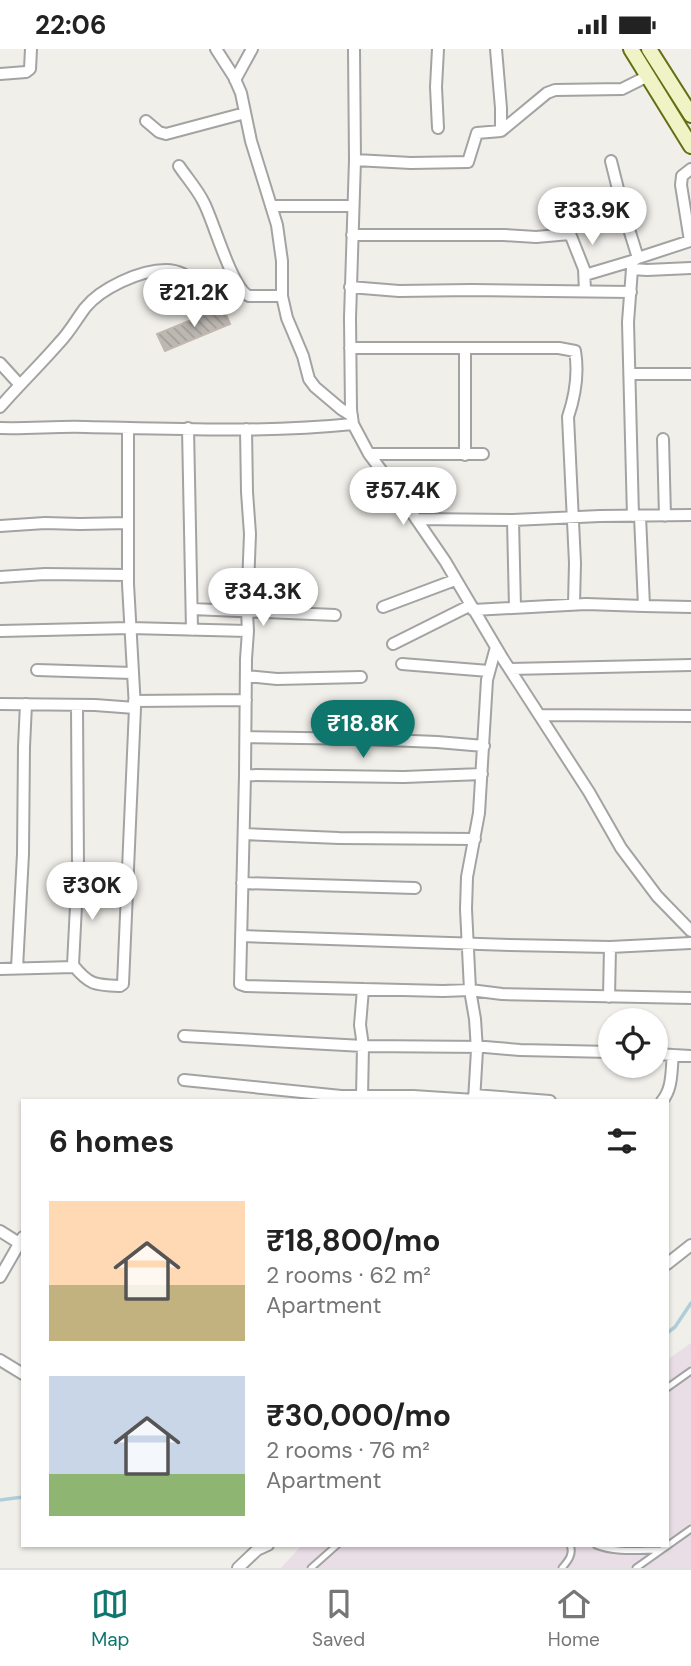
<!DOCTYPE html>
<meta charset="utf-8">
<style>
:root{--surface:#fff;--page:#f2f2f2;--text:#222;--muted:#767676;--line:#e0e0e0;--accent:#0f766e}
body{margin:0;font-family:"DM Sans",sans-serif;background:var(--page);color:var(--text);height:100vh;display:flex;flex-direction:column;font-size:26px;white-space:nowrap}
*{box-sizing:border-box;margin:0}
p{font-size:23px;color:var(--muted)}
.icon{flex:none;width:38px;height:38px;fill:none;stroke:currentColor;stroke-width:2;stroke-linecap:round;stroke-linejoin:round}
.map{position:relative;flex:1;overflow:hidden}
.panel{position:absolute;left:21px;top:1050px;width:648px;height:448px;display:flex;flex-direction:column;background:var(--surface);border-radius:0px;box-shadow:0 2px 5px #0004}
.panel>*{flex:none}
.fabs{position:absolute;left:598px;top:959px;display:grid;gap:14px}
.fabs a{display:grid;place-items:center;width:70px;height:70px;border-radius:50%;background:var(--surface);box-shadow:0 2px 5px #0004;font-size:35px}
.price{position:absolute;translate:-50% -60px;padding:0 16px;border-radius:24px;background:#fff;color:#222;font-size:23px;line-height:46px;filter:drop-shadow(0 2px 4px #0008)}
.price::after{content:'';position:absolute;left:50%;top:42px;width:21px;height:16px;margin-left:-10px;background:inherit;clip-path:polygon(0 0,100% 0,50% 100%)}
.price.on{background:var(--accent);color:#fff}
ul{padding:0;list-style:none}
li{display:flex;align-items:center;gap:21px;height:175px;padding:0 28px}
li span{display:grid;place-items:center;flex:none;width:196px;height:140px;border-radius:0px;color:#555}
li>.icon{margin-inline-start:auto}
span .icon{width:84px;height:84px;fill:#fffc;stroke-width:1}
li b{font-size:30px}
h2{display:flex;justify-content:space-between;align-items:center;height:84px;padding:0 28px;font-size:30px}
.status{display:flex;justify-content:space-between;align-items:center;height:49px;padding:0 35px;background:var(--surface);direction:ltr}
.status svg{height:19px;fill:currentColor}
.tabs{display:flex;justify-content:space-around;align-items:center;height:98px;border-top:2px solid var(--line);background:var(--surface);font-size:19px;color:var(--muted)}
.tabs a{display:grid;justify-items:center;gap:4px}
.tabs .on{color:var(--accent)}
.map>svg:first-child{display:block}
.industrial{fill:#e9dde6}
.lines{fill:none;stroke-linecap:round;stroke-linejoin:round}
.stream{stroke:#b0ced9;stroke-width:3.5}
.building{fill:url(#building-back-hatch);stroke:#c1b7ae;stroke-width:2}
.service-casing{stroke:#a3a3a3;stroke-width:9}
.minor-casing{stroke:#a3a3a3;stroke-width:14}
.secondary-casing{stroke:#626f12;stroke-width:18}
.service{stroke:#fff;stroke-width:5}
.minor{stroke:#fff;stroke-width:10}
.secondary{stroke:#f0f3c5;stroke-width:14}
</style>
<div class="status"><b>22:06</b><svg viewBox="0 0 49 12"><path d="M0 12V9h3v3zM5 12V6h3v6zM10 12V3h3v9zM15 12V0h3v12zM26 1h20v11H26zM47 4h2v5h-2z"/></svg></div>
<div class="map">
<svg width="691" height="1519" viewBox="0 0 691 1519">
<defs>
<pattern id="building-back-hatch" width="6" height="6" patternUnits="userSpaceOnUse" patternTransform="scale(1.75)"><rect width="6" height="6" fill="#beb8b3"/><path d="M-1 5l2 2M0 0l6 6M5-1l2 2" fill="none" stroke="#a39e9a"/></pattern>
</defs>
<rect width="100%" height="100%" fill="#f1efea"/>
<path class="industrial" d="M691,1294V1519H281L302,1496H667V1311Z"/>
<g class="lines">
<path class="stream" d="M667,1284L675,1278L691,1254
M0,1451L23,1448"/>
</g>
<path class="building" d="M223,258L230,275L165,302L157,285Z"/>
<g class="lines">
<g class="service-casing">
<path id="service" d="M667,1339L691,1322
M596,1496C615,1504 640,1501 661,1501
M311,1519L337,1496
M562,1519C568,1512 574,1505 570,1496
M636,1519L691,1480"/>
</g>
<g class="minor-casing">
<path id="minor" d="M216,0L234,28L241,44L251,92L277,176L282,212V247L287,269L303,307L309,330L315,338L341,360L352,367
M354,0L355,111L350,269L351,361L353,375L369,405L397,442L445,512L503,610L589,743L621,799L657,847L691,882
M438,0L436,38L438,79
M496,0L501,59V82
M0,25L26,23L30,20L31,0
M235,31L252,0
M146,72L159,83L166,85L245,64
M355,111L411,114L468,113L477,84L501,82L547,44L555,41L622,40L648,27
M611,112L624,164L638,209
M179,117C187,129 198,141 204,154C214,173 232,240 249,247H282
M271,157H352
M561,162L584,220L585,242
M352,186H504L536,188L570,185
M632,220V212L638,209L690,192L681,136L682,127L691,120
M585,226L632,212
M350,238L399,242L471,241L631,243
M350,299H559L575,302C579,325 575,347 568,368L575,514L574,555
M465,300V406
M0,314L20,336
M630,325H691
M0,358C19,336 40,316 59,294C69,284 76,271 85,259C101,239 140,221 166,221C189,221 197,240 214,243C223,245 232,242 240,240
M0,379C29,380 57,377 86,378C175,380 264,384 353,375
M188,379L192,581
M246,380L247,443L250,485L247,563L248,582L246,610L245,726L240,935L246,937L443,942L470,941L502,945L691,949
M663,390L665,467
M369,405H483
M633,467L628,273L632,220L647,221L691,219
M640,467L644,557L691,558
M416,470L513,471L600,467L691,466
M513,471L515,559
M0,477L45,474L80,475L128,474
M0,528L45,525L128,526
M383,558L455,531
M192,560L335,566
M473,561L586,555L644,557
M0,582L130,579L248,582
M393,595L471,556
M402,615L489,622
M510,620L691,616
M37,621L132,624
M246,627L277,630L361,628
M134,652L246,651
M0,655L95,656L135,659
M77,656L78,817L73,916C89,936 95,936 120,937L123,935L135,659L128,535V380
M541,666L691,667
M246,688L364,690L437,693L484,697
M245,726L404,728L482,725
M244,785L339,789L475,790
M242,834L415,839
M241,887L510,896L610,898
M17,919L23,805L24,698L26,655
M0,920L74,918
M609,948L610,898L691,894
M184,987L363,997L485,998L520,1001L611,1003
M656,1005L691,1007
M184,1031L341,1047H413L474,1051
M474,1046L550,1052
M362,1048L363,997L360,976L363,940
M474,1052L477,1001L475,970L470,941L466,860L467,828L479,764L487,631L496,598
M662,1052C673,1039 671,1022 673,1006
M0,1182L19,1194
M667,1215L691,1196
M0,1228L23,1188
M0,1311L23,1325
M238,1519L257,1501L268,1496"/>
</g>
<g class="secondary-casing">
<path id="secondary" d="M631,0L691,97
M649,0L691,66"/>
</g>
<use href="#service" class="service"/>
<use href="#minor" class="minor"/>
<use href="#secondary" class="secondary"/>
</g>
</svg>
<div class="fabs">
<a><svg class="icon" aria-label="locate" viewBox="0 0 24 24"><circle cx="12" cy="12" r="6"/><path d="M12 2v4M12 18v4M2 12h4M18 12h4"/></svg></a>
</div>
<b class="price" style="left:592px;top:198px">₹33.9K</b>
<b class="price" style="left:194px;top:280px">₹21.2K</b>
<b class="price" style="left:403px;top:478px">₹57.4K</b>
<b class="price" style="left:263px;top:579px">₹34.3K</b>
<b class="price on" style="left:363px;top:711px">₹18.8K</b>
<b class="price" style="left:92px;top:873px">₹30K</b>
<section class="panel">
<h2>6 homes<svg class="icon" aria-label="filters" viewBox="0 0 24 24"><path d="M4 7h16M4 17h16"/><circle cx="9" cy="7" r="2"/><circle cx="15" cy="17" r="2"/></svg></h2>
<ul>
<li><span style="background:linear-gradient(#ffd9b3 60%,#c2b280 0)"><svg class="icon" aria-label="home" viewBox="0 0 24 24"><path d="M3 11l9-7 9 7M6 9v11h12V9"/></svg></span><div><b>₹18,800/mo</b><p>2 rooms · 62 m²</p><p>Apartment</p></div></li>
<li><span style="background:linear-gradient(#c9d6e8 70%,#8fb573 0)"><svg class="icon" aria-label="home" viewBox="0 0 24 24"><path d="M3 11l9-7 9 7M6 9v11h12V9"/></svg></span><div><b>₹30,000/mo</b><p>2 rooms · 76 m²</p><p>Apartment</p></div></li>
</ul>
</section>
</div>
<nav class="tabs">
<a class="on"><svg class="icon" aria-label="map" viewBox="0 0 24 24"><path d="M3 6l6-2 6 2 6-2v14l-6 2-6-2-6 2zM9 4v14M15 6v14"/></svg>Map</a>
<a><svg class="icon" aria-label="saved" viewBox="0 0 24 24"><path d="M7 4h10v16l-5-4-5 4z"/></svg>Saved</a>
<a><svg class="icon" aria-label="home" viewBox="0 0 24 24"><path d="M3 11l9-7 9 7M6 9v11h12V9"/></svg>Home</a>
</nav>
